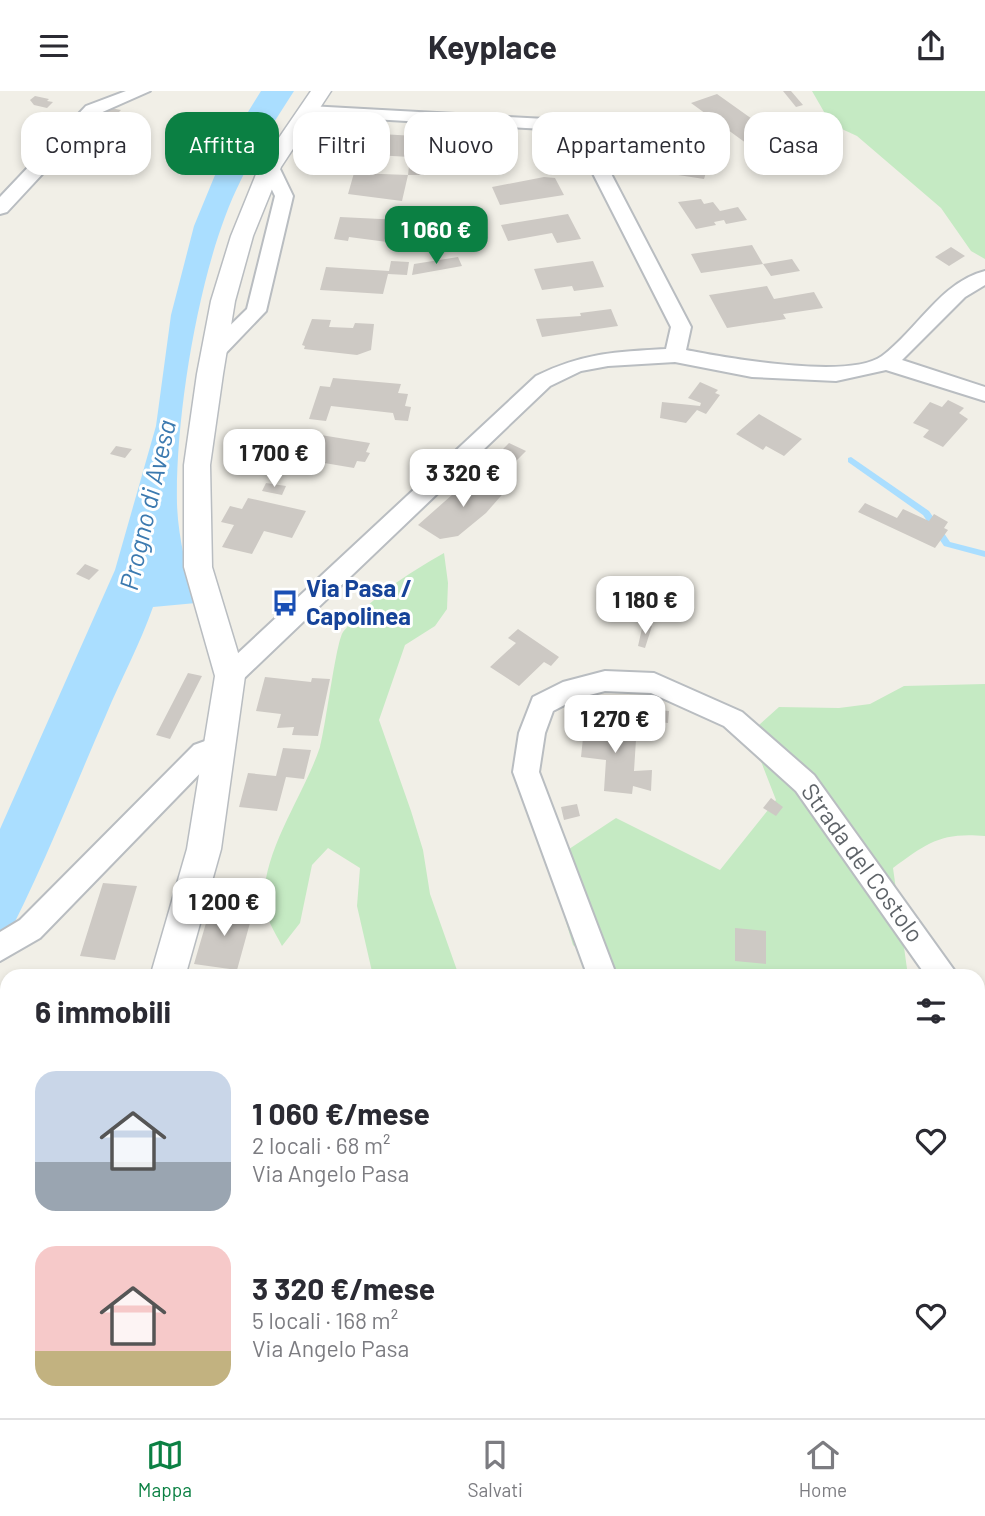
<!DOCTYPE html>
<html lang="it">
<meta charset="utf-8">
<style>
:root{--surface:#fff;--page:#f2f2f3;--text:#2b2b33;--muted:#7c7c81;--line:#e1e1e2;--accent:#0b8043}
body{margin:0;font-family:Barlow,sans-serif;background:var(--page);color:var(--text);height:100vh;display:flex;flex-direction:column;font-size:26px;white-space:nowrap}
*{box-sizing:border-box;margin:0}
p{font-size:23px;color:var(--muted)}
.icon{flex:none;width:38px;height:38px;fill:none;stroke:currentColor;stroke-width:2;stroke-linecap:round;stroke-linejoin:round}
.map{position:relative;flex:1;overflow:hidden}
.drawer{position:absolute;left:0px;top:878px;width:985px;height:450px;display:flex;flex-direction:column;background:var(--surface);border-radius:21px 21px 0 0;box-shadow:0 4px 10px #0003}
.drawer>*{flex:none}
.guide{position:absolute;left:21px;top:21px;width:943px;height:63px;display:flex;gap:14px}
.price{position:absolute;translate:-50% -60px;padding:0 16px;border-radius:14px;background:#fff;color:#222;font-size:23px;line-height:46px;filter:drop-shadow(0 2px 4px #0008)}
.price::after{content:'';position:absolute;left:50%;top:42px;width:21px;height:16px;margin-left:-10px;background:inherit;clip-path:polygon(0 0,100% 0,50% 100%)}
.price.selected{background:var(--accent);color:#fff}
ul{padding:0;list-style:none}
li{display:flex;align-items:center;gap:21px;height:175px;padding:0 35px}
li span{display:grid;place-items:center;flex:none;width:196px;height:140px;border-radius:21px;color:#555}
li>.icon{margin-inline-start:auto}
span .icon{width:84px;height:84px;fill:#fffc;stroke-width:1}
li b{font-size:30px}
h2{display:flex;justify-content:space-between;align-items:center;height:84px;padding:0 35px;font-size:30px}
.chip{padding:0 24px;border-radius:21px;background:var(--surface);box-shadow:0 4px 10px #0003;font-size:24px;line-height:63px}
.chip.selected{background:var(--accent);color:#fff}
header{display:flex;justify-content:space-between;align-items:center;height:91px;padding:0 35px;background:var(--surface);font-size:32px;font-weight:700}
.tabs{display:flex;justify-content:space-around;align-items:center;height:98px;border-top:2px solid var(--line);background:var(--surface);font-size:19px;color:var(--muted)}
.tabs a{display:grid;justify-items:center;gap:4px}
.tabs .selected{color:var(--accent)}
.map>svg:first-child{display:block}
.green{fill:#c5eac3}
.water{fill:#aadeff}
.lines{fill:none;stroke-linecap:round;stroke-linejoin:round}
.stream{fill:#aadeff;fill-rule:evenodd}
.building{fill:#cdc9c4}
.minor-casing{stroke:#b9bdc1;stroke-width:4}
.tertiary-casing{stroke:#b9bdc1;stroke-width:3}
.minor{fill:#fff;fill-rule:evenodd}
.tertiary{fill:#fff;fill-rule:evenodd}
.labels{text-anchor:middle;stroke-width:6;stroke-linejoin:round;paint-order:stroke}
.transit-label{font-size:24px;font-weight:bold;fill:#164399;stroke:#fff;text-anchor:start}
.street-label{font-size:24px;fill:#5e6368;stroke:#fff}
.water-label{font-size:26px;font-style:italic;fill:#3c7ab0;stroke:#fff}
</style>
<header><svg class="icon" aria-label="menu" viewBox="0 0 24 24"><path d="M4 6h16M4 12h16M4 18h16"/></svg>Keyplace<svg class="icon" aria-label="share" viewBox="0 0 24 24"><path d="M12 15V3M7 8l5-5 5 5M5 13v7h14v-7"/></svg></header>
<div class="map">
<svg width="985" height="1327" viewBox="0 0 985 1327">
<rect width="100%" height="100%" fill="#f1efe7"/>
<path class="green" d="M812,0H985V168L971,160L941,117L857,45L831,33Z
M444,462L448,492L447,518L435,535L405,554L379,629L411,720L423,759L430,803L459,885H373L357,815L360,777L328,757L312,774L300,832L282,855C274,839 263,824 264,805C266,754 304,704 320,656C326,634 336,551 343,541C370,507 407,483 444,462Z
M985,593V745C941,741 927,752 893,777L908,885H607L573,854L563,821L560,764L616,727L720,779L776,709L750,642L779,616L839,617L870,613L904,595Z
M978,961L985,964V1063L978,1065Z"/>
<path class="water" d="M261,0H294C275,30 255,59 240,91C200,170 175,324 177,413C178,446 187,481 196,512L153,516C140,553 121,588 106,624C71,704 41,783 0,860V738L115,479L156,335L171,224L194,135L227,55Z"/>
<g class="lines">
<path class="stream" d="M851,366L929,420L950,451L985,460V466L944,455L923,424L848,371V367Z"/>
</g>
<path class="building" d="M783,0H791L803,14L796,16Z
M717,3L786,52L761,63L691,12Z
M35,5L49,8L47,10L53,11L47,17L34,14L30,9Z
M105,16L121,19L113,27L97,24Z
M794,34L818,43L808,49L783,36Z
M364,42L415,45L410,66L358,63Z
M621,48L712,62L704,88L620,75L623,66L614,65Z
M450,50L480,49L517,51L516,58H510L508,69L482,70L450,68Z
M410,66L427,67L424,84H408L402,110L348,103L354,82L408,84Z
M544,86L555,87L564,104L500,114L492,96Z
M701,108L704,113L713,111L720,120L738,116L747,129L726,133L724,129L714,131L716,134L696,138L678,111Z
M568,123L581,148L557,152L552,142L508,150L501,134Z
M340,126L401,129L395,152L349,146L348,150L334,148Z
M752,154L763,173L701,182L691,163Z
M951,156L965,165L949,175L935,166Z
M458,166L462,175L412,184L414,173Z
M792,168L800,180L771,185L763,173Z
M391,170L409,171L407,184L388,183L383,203L320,199L326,176L389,180Z
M593,170L604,196L574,200L572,195L542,199L534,178Z
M767,195L774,208L814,201L823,217L783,223L786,228L727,237L709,204Z
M611,218L618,235L542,246L536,228L581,225L580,222Z
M312,228L331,229L329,236L353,237L355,232L374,233L371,259L357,264L304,258L305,255L302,254Z
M333,287L401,293L398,302L408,303L405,315L411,316L408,330L395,329L393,322L331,315L326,330L309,328L320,295L330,296Z
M700,291L718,299L715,302L720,304L706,323L697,319L686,332L660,327L662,311L700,315L701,312L688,307Z
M948,309L964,317L959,322L968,328L943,356L923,346L929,339L913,332L930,311L942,316Z
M759,323L802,348L784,365L766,355L763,359L736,343Z
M290,339L370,352L366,361L370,362L365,371L357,370L354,377L283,365L286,358L279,357Z
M509,352L526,360L514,372L497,364Z
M116,355L132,358L125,367L110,363Z
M492,387L507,398L486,422L458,445L440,448L418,434L470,388L484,394Z
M266,392L286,395L282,404L262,400Z
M248,407L306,420L292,447L264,440L252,463L222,456L234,434L221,431L230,415L242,418Z
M865,412L897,427L903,418L929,430L934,423L948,431L944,437L948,439L935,457L858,421Z
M85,473L99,479L89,489L76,483Z
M643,533L652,535L645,557L638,555Z
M518,538L559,566L551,575L544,571L519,595L490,576L516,552L508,547Z
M188,582L202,585L170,648L156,644Z
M265,586L311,591L312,587L330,588L318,645L292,644L294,636L277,637L281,623L256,620Z
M633,617L669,620L668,632L660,631L659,640L649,639V630L632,628Z
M585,628L637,633L634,680L652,679L651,700L633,695L632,703L604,700L606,669L581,666Z
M283,657L311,659L304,688L286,686L277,720L239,716L248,682L276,685Z
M771,707L783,716L776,725L763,717Z
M577,713L580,725L564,729L561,716Z
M103,792L137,795L115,869L80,865Z
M211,815L253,821L237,879L194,873Z
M735,837L766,840V873L735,870Z
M719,879L738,880V886H719Z
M2,955H7V1020L0,1019Z
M0,1083H7V1107L1,1128Z
M648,1321H694L697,1327H647Z"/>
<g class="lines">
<g class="minor-casing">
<path id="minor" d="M126,0H150L98,23L7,121L0,123V106L86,15Z
M309,15L546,28L574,36L596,54L691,236L686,259C727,267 849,289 882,265C917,239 941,191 985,180V194L965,206L902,269L985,296V310L886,279L836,290L752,286L675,271L608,275L581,280L550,295L239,592L230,595L221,592L217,585L221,578L536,285C583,262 614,261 666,258L671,236L580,57L562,44L544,38L303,24L300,20L303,16Z
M270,71L279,76L293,105L266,220L221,267H207L204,262L207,257L247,218L275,105L261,76Z
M605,580L654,582L742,621L814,684L959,886H927L796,700L724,635L651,602L605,600L578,607L553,620L545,642L539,681L617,886H588L513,681L519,642L533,606L563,591Z
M219,645L228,648L232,656L228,664L212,670L40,847L0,870V841L20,829L194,654Z
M978,918L985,920V955L978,953Z
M616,1321H652L651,1327H615Z"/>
</g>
<g class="tertiary-casing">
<path id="tertiary" d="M311,0H331L281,76L253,145L235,210L223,283L210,374L212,476L245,585L221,758L185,886H150L187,758L215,585L184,476V374L197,283L211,210L231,145L259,76Z
M18,1321H60L59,1327H17Z"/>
</g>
<use href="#minor" class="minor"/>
<use href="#tertiary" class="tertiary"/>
</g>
<defs>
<g id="bus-bare" transform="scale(2.1)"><path d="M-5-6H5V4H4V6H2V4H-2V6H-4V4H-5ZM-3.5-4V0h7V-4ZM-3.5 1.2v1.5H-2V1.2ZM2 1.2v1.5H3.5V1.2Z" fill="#1a4fb4" stroke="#fff" stroke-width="2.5" paint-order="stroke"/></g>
</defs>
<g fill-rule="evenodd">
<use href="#bus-bare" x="285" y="512"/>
</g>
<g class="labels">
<g class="transit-label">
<text x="306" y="506">Via Pasa /<tspan x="306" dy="28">Capolinea</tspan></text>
</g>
<g class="street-label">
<text transform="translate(862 772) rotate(54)" y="8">Strada del Costolo</text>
</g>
<g class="water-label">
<text transform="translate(148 414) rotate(-77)" y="9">Progno di Avesa</text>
</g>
</g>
</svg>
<b class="price selected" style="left:436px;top:175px">1 060 €</b>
<b class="price" style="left:274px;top:398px">1 700 €</b>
<b class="price" style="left:463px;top:418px">3 320 €</b>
<b class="price" style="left:645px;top:545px">1 180 €</b>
<b class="price" style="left:615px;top:664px">1 270 €</b>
<b class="price" style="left:224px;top:847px">1 200 €</b>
<div class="guide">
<a class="chip">Compra</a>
<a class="chip selected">Affitta</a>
<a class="chip">Filtri</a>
<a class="chip">Nuovo</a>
<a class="chip">Appartamento</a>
<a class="chip">Casa</a>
</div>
<section class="drawer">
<h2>6 immobili<svg class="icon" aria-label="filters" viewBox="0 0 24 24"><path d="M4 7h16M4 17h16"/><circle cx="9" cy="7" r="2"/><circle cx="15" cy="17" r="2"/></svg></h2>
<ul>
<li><span style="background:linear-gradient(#c9d6e8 65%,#9aa5b1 0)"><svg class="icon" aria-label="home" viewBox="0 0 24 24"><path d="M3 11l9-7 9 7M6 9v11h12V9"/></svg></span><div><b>1 060 €/mese</b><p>2 locali · 68 m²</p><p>Via Angelo Pasa</p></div><svg class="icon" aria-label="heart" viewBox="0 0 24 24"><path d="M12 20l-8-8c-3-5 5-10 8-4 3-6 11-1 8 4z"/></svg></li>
<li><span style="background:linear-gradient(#f6c9c9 75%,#c2b280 0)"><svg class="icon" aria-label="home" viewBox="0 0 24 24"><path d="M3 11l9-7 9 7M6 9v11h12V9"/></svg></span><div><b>3 320 €/mese</b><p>5 locali · 168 m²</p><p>Via Angelo Pasa</p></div><svg class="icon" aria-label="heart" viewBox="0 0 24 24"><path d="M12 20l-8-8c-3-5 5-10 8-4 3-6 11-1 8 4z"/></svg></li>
</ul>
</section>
</div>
<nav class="tabs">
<a class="selected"><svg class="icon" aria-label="map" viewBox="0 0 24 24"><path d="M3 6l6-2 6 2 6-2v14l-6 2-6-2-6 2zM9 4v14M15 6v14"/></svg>Mappa</a>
<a><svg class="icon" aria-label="saved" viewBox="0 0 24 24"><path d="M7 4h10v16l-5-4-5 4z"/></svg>Salvati</a>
<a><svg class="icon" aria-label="home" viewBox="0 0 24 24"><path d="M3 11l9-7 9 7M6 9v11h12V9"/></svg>Home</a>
</nav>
